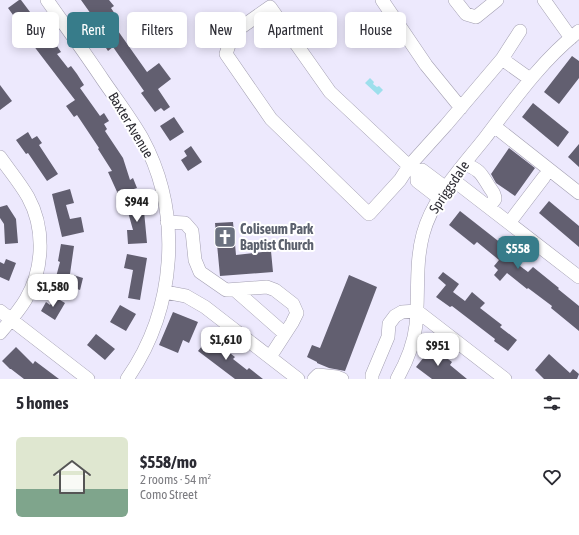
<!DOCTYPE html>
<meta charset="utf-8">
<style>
:root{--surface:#fff;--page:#f2f2f3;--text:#2b2b33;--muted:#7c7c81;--accent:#377c8a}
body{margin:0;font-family:"Asap Condensed",sans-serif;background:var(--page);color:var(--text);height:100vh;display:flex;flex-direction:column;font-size:15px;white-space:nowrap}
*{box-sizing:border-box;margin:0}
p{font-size:13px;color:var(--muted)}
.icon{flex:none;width:22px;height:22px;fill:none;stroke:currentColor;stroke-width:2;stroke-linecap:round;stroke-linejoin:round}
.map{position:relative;height:379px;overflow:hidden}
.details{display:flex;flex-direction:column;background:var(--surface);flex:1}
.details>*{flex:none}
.guide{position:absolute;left:12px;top:12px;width:555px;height:36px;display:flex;gap:8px}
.price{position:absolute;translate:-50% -34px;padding:0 9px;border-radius:8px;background:#fff;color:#222;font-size:13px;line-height:26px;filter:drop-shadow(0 1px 2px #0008)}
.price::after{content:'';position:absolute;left:50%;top:24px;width:12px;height:9px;margin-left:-6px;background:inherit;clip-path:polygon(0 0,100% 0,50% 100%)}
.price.on{background:var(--accent);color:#fff}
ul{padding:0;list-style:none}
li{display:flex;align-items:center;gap:12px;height:100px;padding:0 16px}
li span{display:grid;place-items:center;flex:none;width:112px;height:80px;border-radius:6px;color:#555}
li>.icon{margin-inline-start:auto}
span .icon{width:48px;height:48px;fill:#fffc;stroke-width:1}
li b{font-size:17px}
h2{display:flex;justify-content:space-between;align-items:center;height:48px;padding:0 16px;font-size:17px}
.pill{padding:0 14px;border-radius:6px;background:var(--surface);box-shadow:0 2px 10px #0003;font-size:14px;line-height:36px}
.pill.on{background:var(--accent);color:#fff}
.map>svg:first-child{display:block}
.water{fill:#9ddfec}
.building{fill:#625f70}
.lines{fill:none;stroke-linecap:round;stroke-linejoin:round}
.minor-casing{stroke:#a39fb1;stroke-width:14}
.minor{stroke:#fff;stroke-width:13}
.labels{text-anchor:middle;stroke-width:4;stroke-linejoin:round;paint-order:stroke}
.street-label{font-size:14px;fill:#2e2d34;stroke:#fff}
.worship-label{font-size:14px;font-weight:bold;fill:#5b616d;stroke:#fff;text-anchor:start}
</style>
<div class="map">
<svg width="579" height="379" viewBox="0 0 579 379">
<rect width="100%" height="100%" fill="#ede9fd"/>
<path class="water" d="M370,78L374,82L373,84L377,87L379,86L383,90L378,95L365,83Z"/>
<path class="building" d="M19,0H21L36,20L53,44L55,43L61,52L57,54L68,68L71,66L77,74L84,85L80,88L100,116L104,113L109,121L104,124L107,129L105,131L123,158L130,180L133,178L137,188L118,194L108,172L112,171L98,149L99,148L77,115L74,117L66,106L75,100L33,45L30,47L22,36L26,33L8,8Z
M81,0H109L114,6L111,8L117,17L111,21L147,72L159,63L171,79L158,89L170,107L164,111L161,108L155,112L141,93L144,91L113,47L108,51L100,39L103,36L95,24L91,26L86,18L91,14Z
M572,56L579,61V78L559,104L544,92Z
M0,85L12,101L0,110Z
M533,103L569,132L558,147L522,117Z
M174,117L184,132L170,141L160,126Z
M28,132L32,139L37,136L42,143L39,145L58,174L47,181L28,153L26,154L16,140Z
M579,144V167L568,157Z
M191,146L202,162L188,171L181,160L187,156L184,151Z
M509,148L535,168L515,196L496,183L491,174Z
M70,189L74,203L66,205L70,219L81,217L84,232L62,237L52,194Z
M143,200L146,211H144L147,243L128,244L127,230H133L126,205Z
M549,201L579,226V247L539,213Z
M7,205L16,219L18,243L5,244L4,224L0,218V207Z
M460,211L520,258L516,263L528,272L533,267L559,288L558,289L579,306V331L551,308L552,306L528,288L527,289L507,273L500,281L494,275L498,270L494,266L499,260L477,242L474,245L449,225Z
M233,222L236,255L271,251L273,272L220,276L215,223Z
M61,244L74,246L70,274L83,278L80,290L72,287L71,291L58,288L61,279L56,277L60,262L58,261Z
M127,254L147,258L140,300L128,298L133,270L124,268Z
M6,259L16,263L9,281L0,277V262L4,264Z
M443,272L459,284L453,292L465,301L472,292L485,303L480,308L502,325L500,327L517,340L508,351L494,341L495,339L452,306L450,307L436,297L446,285L438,278Z
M349,275L377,287L345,371L329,368L317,363V362L307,357L312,345L320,348Z
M55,297L65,303L55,320L41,311L46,302L50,305Z
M120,305L136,314L126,331L110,322Z
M173,312L198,322L189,343L183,340L178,353L159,345Z
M96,334L115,349L105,360L87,345Z
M209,337L235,357L233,359L247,370L249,368L263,379H235L198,351Z
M16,347L33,364L35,361L59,379H24L11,369H10L2,361Z
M432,347L452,362L450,365L467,379H432L416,367Z
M549,354L570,373L573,369L579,374L577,379H544L535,370Z"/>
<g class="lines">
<g class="minor-casing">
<path id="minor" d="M47,0C66,27 85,53 103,80C116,99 130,117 142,138C183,213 176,309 127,379
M382,0L426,65L461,108
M455,0L466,14L476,17L497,0
M544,0L571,38
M520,31L502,59L530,79
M494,126L579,193
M0,157C9,170 20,183 28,197C45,228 44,268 26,299C19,311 9,322 0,333
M464,164C481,170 481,174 490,188C493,192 495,194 495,199L489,207
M417,172L422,170L446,188
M452,179L579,277
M439,198L417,181V172L409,166L330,92L270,7L233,33L226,54L271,119L369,214L400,180L409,166L446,125L502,59
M167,222L185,223L192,231L195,260L200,272L226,290L267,287L275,290L293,304L297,313L292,323L270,357
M509,223L544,177
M235,290L285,334
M165,292L186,296L205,307L298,379
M0,311L88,379
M314,379L318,375L337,377L342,379
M372,379V375L388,337L389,324L395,316L402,312L417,311L505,379
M397,379C406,363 414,344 416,325C419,294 415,264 423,234C433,197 462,167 485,138C514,100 541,61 579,31"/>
</g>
<use href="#minor" class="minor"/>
</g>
<defs>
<g id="church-square" transform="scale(1.15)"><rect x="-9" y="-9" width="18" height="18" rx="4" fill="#6b7280" stroke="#fff"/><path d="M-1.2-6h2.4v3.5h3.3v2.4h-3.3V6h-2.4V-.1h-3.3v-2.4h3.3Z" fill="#fff"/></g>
</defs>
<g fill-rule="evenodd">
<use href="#church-square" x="225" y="237"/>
</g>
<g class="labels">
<g class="street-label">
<text transform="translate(131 125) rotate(59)" y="5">Baxter Avenue</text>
<text transform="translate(449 187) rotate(-56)" y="5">Spriggsdale</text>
</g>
<g class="worship-label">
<text x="240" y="234">Coliseum Park<tspan x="240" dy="16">Baptist Church</tspan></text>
</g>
</g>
</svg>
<b class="price" style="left:137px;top:223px">$944</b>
<b class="price on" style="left:518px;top:270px">$558</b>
<b class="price" style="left:53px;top:308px">$1,580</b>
<b class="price" style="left:226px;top:361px">$1,610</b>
<b class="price" style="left:438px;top:367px">$951</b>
<div class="guide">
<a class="pill">Buy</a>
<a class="pill on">Rent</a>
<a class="pill">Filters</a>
<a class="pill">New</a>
<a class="pill">Apartment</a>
<a class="pill">House</a>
</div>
</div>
<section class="details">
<h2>5 homes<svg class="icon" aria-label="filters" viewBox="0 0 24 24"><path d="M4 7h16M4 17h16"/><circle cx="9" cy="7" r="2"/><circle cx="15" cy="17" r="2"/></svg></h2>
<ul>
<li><span style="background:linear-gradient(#dfe7d0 65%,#7fa58c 0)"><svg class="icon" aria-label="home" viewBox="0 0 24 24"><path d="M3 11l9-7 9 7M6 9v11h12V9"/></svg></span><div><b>$558/mo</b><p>2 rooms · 54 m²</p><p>Como Street</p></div><svg class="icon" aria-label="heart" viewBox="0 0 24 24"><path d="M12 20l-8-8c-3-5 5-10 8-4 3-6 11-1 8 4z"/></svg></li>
</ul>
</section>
